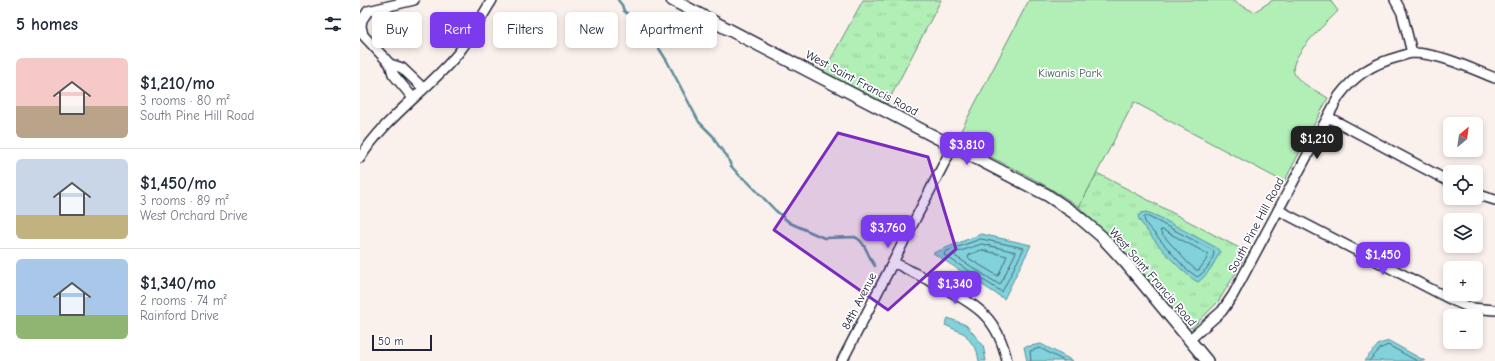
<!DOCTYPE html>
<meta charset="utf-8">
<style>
:root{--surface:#fff;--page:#f6f6f7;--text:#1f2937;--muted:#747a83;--line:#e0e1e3;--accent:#7c3aed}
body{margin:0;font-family:"Comic Neue",sans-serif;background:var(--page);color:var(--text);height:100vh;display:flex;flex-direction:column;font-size:15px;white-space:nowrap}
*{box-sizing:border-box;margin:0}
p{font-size:13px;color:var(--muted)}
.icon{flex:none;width:22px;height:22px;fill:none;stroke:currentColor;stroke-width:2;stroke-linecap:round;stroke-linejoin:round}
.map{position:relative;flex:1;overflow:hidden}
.panel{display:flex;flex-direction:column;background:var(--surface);width:360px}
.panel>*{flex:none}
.banner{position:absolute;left:12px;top:12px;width:380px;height:36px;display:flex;gap:8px}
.needle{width:26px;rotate:29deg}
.buttons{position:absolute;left:1083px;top:117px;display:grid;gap:8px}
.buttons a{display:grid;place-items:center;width:40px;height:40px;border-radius:6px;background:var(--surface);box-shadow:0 2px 6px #0003;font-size:20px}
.scale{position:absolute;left:12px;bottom:10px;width:60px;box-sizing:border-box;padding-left:4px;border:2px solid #22223b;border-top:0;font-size:11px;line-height:14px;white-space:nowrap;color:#22223b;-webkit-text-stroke:3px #fff;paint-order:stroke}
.price{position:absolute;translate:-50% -34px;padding:0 9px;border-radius:8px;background:var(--accent);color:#fff;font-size:13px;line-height:26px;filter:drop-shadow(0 1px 2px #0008)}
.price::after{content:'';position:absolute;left:50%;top:24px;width:12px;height:9px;margin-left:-6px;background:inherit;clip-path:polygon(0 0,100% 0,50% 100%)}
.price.current{background:#222;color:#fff}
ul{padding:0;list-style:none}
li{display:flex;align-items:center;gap:12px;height:100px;padding:0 16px}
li+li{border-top:1px solid var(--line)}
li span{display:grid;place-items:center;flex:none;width:112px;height:80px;border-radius:6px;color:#555}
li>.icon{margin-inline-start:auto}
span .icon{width:48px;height:48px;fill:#fffc;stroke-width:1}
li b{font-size:17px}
h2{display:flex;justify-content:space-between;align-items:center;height:48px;padding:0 16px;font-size:17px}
.pill{padding:0 14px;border-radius:6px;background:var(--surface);box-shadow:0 2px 6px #0003;font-size:14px;line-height:36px}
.pill.current{background:var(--accent);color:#fff}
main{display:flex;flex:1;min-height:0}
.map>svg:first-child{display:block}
.grass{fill:url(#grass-tufts);stroke:#6a8878}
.park{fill:#b1efb6;stroke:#6a8878}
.water{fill:#81d2da;stroke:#5b8c9a}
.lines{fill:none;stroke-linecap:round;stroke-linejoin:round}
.shore{stroke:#48687b;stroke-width:1}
.stream{stroke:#5b8c9a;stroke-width:2.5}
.minor-casing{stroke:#22223b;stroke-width:12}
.tertiary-casing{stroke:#22223b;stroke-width:14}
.minor{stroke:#fff;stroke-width:9}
.tertiary{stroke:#fff;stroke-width:11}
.marked{fill:#7b2cbf;fill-opacity:0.2;stroke:#7b2cbf;stroke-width:3;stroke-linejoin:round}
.labels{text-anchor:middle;stroke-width:3.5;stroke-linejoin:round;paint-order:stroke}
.park-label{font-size:12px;fill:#4d6060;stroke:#fff}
.street-label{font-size:12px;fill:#22223b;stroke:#fff}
</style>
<main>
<section class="panel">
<h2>5 homes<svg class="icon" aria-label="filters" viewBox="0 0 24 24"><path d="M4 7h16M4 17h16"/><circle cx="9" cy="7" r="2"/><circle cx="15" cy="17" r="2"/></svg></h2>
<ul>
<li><span style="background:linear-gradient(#f6c9c9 60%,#b9a48a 0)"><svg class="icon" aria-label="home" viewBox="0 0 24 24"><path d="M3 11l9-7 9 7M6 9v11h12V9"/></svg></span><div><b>$1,210/mo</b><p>3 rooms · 80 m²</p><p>South Pine Hill Road</p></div></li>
<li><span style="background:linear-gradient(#c9d6e8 70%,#c2b280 0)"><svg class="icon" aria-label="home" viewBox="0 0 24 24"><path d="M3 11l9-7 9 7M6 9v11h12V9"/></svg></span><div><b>$1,450/mo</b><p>3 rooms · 89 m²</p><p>West Orchard Drive</p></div></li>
<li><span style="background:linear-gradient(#a9c7e8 70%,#8fb573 0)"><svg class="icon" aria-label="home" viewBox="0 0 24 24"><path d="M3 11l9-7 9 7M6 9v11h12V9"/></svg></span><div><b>$1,340/mo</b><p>2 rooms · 74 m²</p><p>Rainford Drive</p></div></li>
</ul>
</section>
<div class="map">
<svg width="1135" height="361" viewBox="0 0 1135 361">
<defs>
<pattern id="grass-tufts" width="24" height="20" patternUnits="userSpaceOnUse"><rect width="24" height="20" fill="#b1efb6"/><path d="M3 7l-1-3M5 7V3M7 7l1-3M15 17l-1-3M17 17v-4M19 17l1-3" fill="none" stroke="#98cd9d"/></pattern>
</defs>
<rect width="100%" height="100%" fill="#fbf1ec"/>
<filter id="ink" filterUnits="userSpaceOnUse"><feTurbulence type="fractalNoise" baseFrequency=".025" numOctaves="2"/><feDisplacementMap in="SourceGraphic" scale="8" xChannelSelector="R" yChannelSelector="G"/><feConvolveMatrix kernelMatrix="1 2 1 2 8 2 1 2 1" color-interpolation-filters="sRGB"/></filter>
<g filter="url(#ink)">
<path class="grass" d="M503,0H581L527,104L463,73Z
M737,173L881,249L886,256L858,302L832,328L825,324L766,253L719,207Z"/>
<path class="park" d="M669,0H871L894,12L913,0H970L978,11C968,22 924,59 935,75C941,84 959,92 968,98L924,182L774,102L719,207C681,180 638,161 596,140Z"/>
<path class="water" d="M786,212L797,216L857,248L860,252C854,263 849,274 838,282C822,274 786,233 778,217L781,213Z
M621,234L671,245L644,299L573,253Z
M588,318L606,325L623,345L626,361H619L617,351L605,334L585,325Z
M1029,341L1065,361H1004L1019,344Z
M681,344L713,361H667L664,347Z"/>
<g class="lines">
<path class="shore" d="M786,216L795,220L854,251C854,260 845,273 837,277L824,267L786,224L784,218Z
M801,230H803L848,254L846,260L839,270H836L828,263L801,233Z
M621,239L664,248L642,292L584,255L585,252Z
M622,244L656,252L640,285L595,256L596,253Z
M622,250L647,256L638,276L608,258L609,255Z
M671,361L670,351L680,348L704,361
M1009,361L1021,348L1028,345L1057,361"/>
<path class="stream" d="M258,0L262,5L264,11L283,25L288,31L307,61L339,122L353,136L358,145L367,156L371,166L380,176L387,181L415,210L430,223L464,238L495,237C505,241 508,257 515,266"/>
<g class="minor-casing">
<path id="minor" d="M54,0L8,11L2,20L1,26L3,35L30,64L42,68L63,88
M1035,0L1042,13L1052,53
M30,64L33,74L53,98
M968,117L1090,182
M0,158C25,118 65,92 95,57C110,40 120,19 132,0
M1116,194L1135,200
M918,210L1092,300L1111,308L1135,310
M533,262C549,270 564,278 580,286C617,305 638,318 647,361
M829,340L862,311L873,295L979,96C995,75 1012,64 1038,57C1043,56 1048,53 1053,53C1082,54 1109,68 1135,78
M482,361L593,146"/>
</g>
<g class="tertiary-casing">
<path id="tertiary" d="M312,0L687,195L714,213L741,236L765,262L847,361"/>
</g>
<use href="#minor" class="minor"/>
<use href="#tertiary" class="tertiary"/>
</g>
</g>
<path class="marked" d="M478,133L568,157L596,249L528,310L414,230Z"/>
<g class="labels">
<g class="park-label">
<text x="710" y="77">Kiwanis Park</text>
</g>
<g class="street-label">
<text transform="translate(502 83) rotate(28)" y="4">West Saint Francis Road</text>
<text transform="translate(896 225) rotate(-62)" y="4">South Pine Hill Road</text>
<text transform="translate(793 277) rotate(49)" y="4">West Saint Francis Road</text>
<text transform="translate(499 301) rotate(-63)" y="4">84th Avenue</text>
</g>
</g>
</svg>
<div class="buttons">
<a><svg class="needle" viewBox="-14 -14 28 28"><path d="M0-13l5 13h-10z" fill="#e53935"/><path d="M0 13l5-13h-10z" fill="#747a83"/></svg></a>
<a><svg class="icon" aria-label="locate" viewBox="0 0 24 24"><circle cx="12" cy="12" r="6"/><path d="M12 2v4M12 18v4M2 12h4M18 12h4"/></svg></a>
<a><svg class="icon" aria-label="layers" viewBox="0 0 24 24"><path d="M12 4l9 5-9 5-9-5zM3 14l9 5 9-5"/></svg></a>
<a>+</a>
<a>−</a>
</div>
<div class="scale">50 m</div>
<b class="price current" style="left:957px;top:160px">$1,210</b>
<b class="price" style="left:607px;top:166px">$3,810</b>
<b class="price" style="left:528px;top:249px">$3,760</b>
<b class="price" style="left:1023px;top:276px">$1,450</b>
<b class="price" style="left:595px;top:305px">$1,340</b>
<div class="banner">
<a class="pill">Buy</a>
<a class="pill current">Rent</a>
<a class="pill">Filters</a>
<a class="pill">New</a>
<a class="pill">Apartment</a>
</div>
</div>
</main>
